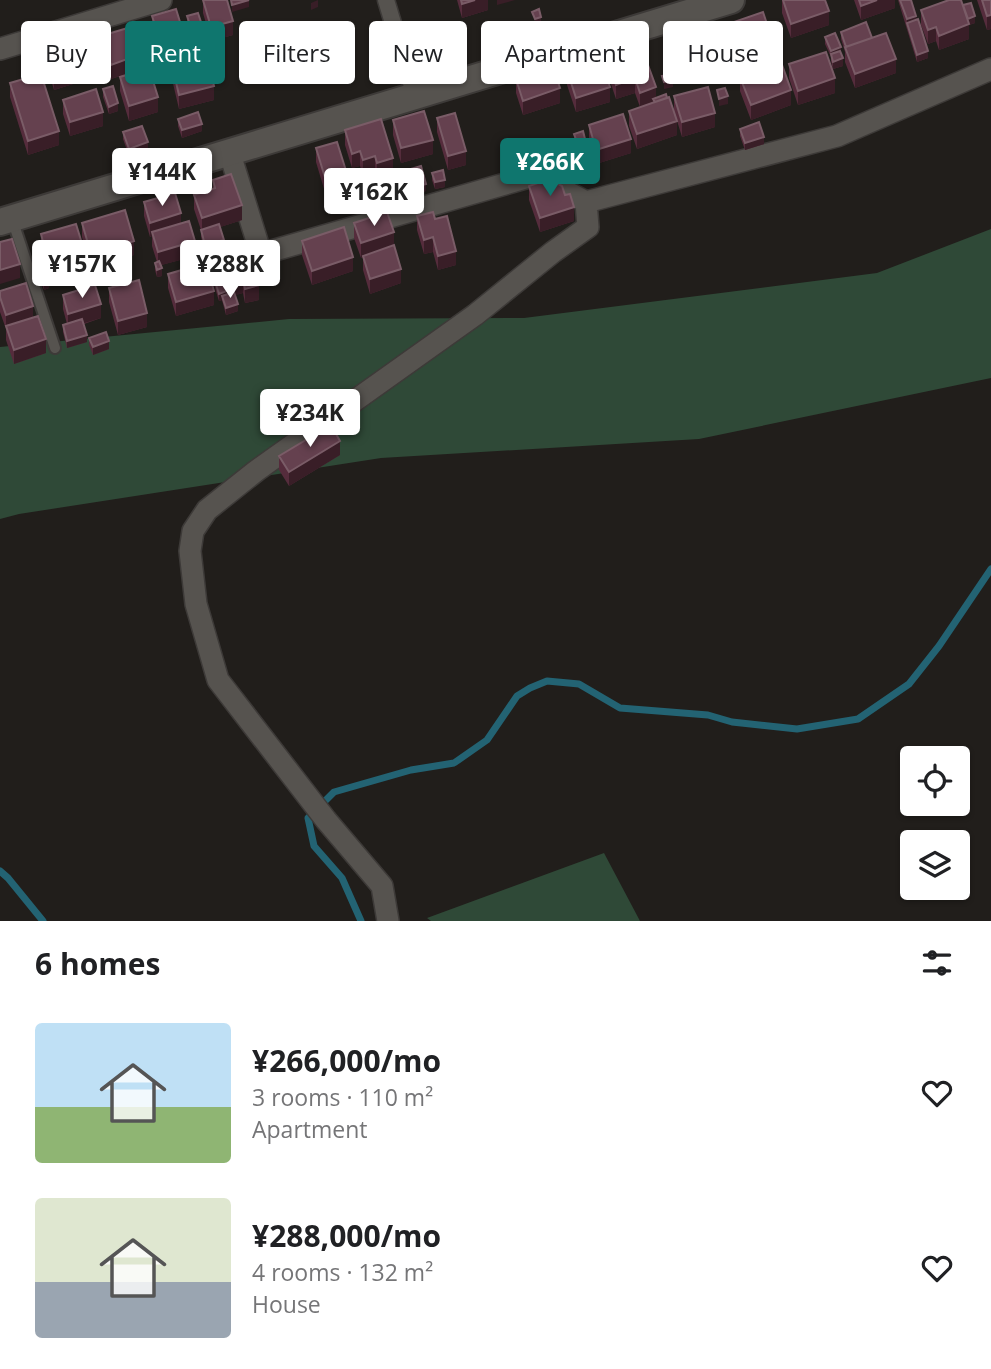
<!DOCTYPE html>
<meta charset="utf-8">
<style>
:root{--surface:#fff;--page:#f6f6f6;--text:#202124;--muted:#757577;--accent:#0f766e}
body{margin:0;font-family:"Open Sans",sans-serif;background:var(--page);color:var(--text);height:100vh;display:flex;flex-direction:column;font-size:26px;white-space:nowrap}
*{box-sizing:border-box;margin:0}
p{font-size:23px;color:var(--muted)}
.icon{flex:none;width:38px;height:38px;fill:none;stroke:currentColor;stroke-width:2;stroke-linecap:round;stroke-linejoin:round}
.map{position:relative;height:921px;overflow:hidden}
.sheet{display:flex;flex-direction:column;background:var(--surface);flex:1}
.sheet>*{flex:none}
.hud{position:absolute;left:21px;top:21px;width:950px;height:63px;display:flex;gap:14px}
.tools{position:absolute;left:900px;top:746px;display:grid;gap:14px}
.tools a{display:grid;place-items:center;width:70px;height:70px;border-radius:7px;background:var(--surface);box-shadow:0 2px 5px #0004;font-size:35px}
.price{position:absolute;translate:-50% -60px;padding:0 16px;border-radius:7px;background:#fff;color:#222;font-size:23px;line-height:46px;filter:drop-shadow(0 2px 4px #0008)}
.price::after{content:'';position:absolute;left:50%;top:42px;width:21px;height:16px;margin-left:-10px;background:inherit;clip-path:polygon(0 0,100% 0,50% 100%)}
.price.selected{background:var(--accent);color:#fff}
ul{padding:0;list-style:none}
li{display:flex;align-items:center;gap:21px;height:175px;padding:0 35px}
li span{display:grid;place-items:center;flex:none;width:196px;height:140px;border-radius:7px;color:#555}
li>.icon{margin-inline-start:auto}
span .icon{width:84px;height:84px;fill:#fffc;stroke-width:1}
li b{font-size:30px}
h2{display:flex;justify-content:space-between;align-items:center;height:84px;padding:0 35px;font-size:30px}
.tag{padding:0 24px;border-radius:7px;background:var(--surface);box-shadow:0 2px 5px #0004;font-size:24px;line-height:63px}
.tag.selected{background:var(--accent);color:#fff}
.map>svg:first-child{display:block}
.green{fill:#2f4937}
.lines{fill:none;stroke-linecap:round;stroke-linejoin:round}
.stream{stroke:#236373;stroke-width:7}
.service-casing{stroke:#3d3a38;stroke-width:14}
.pedestrian-casing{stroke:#3d3a38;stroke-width:19}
.minor-casing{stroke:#3d3a38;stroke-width:24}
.tertiary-casing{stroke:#3d3a38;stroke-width:30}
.service{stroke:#56534f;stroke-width:10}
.pedestrian{stroke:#56534f;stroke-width:16}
.minor{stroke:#56534f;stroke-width:21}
.tertiary{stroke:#56534f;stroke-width:26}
.wall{fill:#552c3c}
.shaded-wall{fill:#391e27}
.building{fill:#65414f;stroke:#7a5c67;stroke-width:2}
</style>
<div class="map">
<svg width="991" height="921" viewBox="0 0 991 921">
<rect width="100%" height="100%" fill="#211e1b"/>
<path class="green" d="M991,229V378L699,439L381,458L19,514L0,519V347L289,319L524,318L877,273Z
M604,853L640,921H431L427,918Z"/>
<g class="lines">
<path class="stream" d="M0,871L8,878L43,921
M361,921L342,878L314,846L308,818L334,792L411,770L454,763L487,740L517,696L530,688L547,681L579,684L620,708L708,715L732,722L797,729L858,719L909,684L939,646L991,569"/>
<g class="service-casing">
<path id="service" d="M12,219L55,348"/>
</g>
<g class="pedestrian-casing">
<path id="pedestrian" d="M386,0L415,96"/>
</g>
<g class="minor-casing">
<path id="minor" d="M0,49L161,0
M230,154L261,254L536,175L586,202L837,136L991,69
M388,921L382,886L326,820L218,680L196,604L190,551L193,531L207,510L256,471L475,315L553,252L588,227L586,202"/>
</g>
<g class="tertiary-casing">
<path id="tertiary" d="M0,222C244,150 487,74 731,0"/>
</g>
<use href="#service" class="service"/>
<use href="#pedestrian" class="pedestrian"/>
<use href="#minor" class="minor"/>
<use href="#tertiary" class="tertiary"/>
</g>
<path class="wall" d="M203,0L233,35L211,41L203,13Z
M457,0H488V10L462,18Z
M782,0H825L829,25L791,38L782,13Z
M854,0H895V8L861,20Z
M898,0H911L928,58L917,62Z
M977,0H991V29L987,30Z
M963,6L975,23L969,25V39L939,50L936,41L928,44L921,25V10Z
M152,16L185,52L162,60L152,31Z
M187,16L202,32L191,35L187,23Z
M728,24L772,53L737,65L728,38Z
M841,32L872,38L896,73L855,88L845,62V52L841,39Z
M101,36L141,69L111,79L101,51Z
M675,37L716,70L682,80L675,51Z
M825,37L841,53L843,66L833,69L831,61V57L825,44Z
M641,46L656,98L677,135L637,149L629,126V111L640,107L635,93L616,99L607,72V58Z
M46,49L89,79L54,90L46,63Z
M171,61L214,100L179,109L171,75Z
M789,64L835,93L798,105L789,78Z
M567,70L610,102L576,112L567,85Z
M120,77L158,112L129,121L120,91Z
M740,77L791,105L751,120L740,91Z
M516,79L560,103L523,115L516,93Z
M10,83L59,145L28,155L10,97Z
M103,89L118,111L109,114L103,97Z
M674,96L715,127L682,137L674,111Z
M63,100L103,126L70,136L63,114Z
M437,118L466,165L448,170L437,132Z
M178,119L202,131L182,138L178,126Z
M393,120L433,154L401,163L393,135Z
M589,125L631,153L596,164L589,139Z
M740,129L764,144L745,150L740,136Z
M345,130L393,172L377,177L375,171L363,175L360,166L352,168L345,145Z
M123,132L148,150L129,156L123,139Z
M574,134L585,147L577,149L574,141Z
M316,148L348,192L327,199L316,162Z
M404,171L426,191L409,195L404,178Z
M432,173L445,187L435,189L432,180Z
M213,180L242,220L220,227L224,247L205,252L201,237V230L194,209V195L213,188Z
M529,186L574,221L540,232L529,200Z
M144,202L181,224L195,256L161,265L162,276L157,277L155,270V263L157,262L152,246V236L150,237L144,216Z
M417,216L435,219L456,265L438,270L433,252L424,254L417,230Z
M82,223L134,255L97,266L100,281L93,284L91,275V268L82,237Z
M354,223L394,246L401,283L370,294L363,270V257L361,258L354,238Z
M41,234L84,264L48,275L41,249Z
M302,241L353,271L312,285L302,255Z
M221,254L259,300L245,303L243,293L235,295L238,311L226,315L222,300L219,301L209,269V262L227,294H228L221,268Z
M197,260L214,305L176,316L168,288V274L197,265Z
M41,275L49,288L44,290L41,282Z
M109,288L147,327L118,335L109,302Z
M0,291L33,317L46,353L14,364L6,340V329L0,312Z
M63,295L101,318L84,324L87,342L67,348L63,332V325L67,324L63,309Z
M89,338L109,349L93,355L89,345Z
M340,455L289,486L279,470V456Z"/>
<path class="shaded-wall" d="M249,0V7L232,12V5Z
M318,0V7L311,10V3Z
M475,0H488V10L462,18V4Z
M497,0H515L497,5Z
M877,0H895V8L861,20V6Z
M829,11V25L791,38V24Z
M991,15V29L987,30V16Z
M916,16V23H907V26V19Z
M975,16V23L969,25V39L939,50V36L968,19Z
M541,17V24L535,26V19Z
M233,21V35L211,41V27Z
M202,25V32L191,35V28Z
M936,27V41L928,44V30Z
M185,38V52L162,60V46Z
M772,39V53L737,65V50Z
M841,47V55H831V51Z
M928,51V58L917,62V55Z
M141,54V69L111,79V65Z
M716,56V70L682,80V66Z
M843,58V66L833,69V62Z
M896,59V73L855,88V74Z
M89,65V79L54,90V76Z
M635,78V93L616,99V85Z
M835,78V93L798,105V91Z
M673,79V87L664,89V82Z
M214,86V100L179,109V95Z
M610,87V102L576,112V98Z
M656,87V101L653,99V102L640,107V93Z
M560,88V103L523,115V101Z
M791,90V105L751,120V105Z
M728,96V104L719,106V99Z
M158,97V112L129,121V106Z
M118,103V111L109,114V107Z
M103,112V126L70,136V122Z
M715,113V127L682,137V122Z
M677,121V135L637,149V134Z
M202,124V131L182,138V130Z
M59,131V145L28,155V141Z
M764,137V144L745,150V143Z
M585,139V147L577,149V142Z
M631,139V153L596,164V150Z
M433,140V154L401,163V148Z
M148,142V150L129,156V149Z
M360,151V166L352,168V154Z
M466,151V165L448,170V156Z
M375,156V171L363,175V160Z
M393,158V172L377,177V163Z
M348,177V192L327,199V184Z
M445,180V187L435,189V182Z
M426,184V191L409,195V188Z
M242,205V220L202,233V218Z
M574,207V221L540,232V218Z
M181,213V227L152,232V236L150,237V223Z
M394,232V247L361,258V243Z
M433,237V252L424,254V240Z
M224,240V247L205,252V245Z
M134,241V255L91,268V254Z
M195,241V256L158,266V252Z
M84,250V264L48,275V261Z
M456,251V265L438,270V256Z
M353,257V271L312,285V271Z
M20,264V278L0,284V270Z
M162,268V276L157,277V270Z
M401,269V283L370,294V279Z
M100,274V281L93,284V276Z
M243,279V293L229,297V283Z
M49,281V288L44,290V283Z
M259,285V300L245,303V289Z
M214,291V305L176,316V302Z
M227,291V298L222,296V300L219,301V294Z
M101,304V318L68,328V314Z
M238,304V311L226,315V308Z
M33,306V320L6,326V330V315Z
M147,313V327L118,335V321Z
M87,335V342L67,348V341Z
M46,339V353L14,364V350Z
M109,341V349L93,355V347Z
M340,441V455L289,486V472Z"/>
<path class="building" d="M203,0H227L233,21L211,27Z
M231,0H249L232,5Z
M461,0H475L462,4Z
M783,0H825L829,11L791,24Z
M859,0H877L861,6Z
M900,0H911L916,16L907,19Z
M949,0H961L969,24L939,36L936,27L928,30L921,10Z
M982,0H991V15L987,16Z
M971,3L975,16L968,19L963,5Z
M176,9L185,38L162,46L152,16Z
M539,9L541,17L535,19L532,12Z
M763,12L772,39L737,50L728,24Z
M198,13L202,25L191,28L187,16Z
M918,19L928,51L917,55L907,23Z
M866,22L872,38L846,47L841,32Z
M131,27L141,54L111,65L101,36Z
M708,28L716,56L682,66L675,37Z
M835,33L841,47L831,51L825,37Z
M886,33L896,59L855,74L845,47Z
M81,39L89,65L54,76L46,49Z
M641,46L656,87L640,93L635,78L616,85L607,58Z
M840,51L843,58L833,62L831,54Z
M826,52L835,78L798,91L789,64Z
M206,53L214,86L179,95L171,61Z
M601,60L610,87L576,98L567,70Z
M781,62L791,90L751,105L740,77Z
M553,67L560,88L523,101L516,79Z
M149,68L158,97L129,106L120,77Z
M41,74L59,131L28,141L10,83Z
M672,74L673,79L664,82L662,76Z
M113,86L118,103L109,107L103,89Z
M708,87L715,113L682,122L674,96Z
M725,88L728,96L719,99L717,90Z
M96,89L103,112L70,122L63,100Z
M666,94L667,98L655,102L653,99Z
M669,97L677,121L637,134L629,111Z
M424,111L433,140L401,148L393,120Z
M198,112L202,124L182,130L178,119Z
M455,113L466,151L448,156L437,118Z
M623,114L631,139L596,150L589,125Z
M381,119L393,158L377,163L375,156L363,160L360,151L352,154L345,130Z
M759,122L764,137L745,143L740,129Z
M142,126L148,142L129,149L123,132Z
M583,131L585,139L577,142L574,134Z
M337,142L348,177L327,184L316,148Z
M421,166L426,184L409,188L404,171Z
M443,170L445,180L435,182L432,173Z
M231,174L242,205L202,218L194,195L215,188L213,180Z
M549,179L562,186L565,195L570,194L574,207L540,218L529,186Z
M175,193L181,213L150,223L144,202Z
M125,210L134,241L91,254L82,223Z
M387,212L394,232L361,243L354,223Z
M433,212L435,219L447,216L456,251L438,256L433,237L424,240L417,216Z
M189,221L195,241L158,252L152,232Z
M76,224L84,250L48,261L41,234Z
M219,224L224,240L205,245L201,230Z
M344,227L353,257L312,271L302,241Z
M12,239L20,264L0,270V242Z
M394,245L401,269L370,279L363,256Z
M248,246L259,285L245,289L243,279L229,283L221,254Z
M205,258L207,266L206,263L199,265L197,260Z
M217,259L227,291L219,294L209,262Z
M159,261L162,268L157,270L155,263Z
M206,263L214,291L176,302L168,274Z
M97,266L100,274L93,276L91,268Z
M46,272L49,281L44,283L41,275Z
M139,280L147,313L118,321L109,288Z
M26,283L33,306L6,315L0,297V291Z
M95,285L101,304L68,314L63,295Z
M234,292L238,304L226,308L222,296Z
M38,316L46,339L14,350L6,326Z
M82,319L87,335L67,341L63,325Z
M106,332L109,341L93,347L89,338Z
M331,425L340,441L289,472L279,456Z"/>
</svg>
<div class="tools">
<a><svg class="icon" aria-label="locate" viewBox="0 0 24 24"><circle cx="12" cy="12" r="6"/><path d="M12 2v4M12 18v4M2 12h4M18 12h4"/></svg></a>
<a><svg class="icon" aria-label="layers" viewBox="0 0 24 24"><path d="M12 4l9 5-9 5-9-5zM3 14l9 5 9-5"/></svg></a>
</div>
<b class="price selected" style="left:550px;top:198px">¥266K</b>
<b class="price" style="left:162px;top:208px">¥144K</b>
<b class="price" style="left:374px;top:228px">¥162K</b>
<b class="price" style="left:82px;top:300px">¥157K</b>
<b class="price" style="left:230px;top:300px">¥288K</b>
<b class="price" style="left:310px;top:449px">¥234K</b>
<div class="hud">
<a class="tag">Buy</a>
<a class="tag selected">Rent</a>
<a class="tag">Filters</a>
<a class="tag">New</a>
<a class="tag">Apartment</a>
<a class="tag">House</a>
</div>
</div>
<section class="sheet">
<h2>6 homes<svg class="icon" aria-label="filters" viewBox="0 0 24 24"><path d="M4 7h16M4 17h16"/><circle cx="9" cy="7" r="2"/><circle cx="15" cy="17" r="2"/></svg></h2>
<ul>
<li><span style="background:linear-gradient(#bfe0f5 60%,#8fb573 0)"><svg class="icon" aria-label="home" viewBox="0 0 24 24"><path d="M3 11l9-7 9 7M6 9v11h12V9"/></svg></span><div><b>¥266,000/mo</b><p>3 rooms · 110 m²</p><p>Apartment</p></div><svg class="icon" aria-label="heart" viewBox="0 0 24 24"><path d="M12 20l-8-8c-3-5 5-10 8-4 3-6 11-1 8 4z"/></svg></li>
<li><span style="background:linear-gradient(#dfe7d0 60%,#9aa5b1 0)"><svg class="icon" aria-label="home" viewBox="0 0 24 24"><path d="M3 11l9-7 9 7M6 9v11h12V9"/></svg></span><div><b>¥288,000/mo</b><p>4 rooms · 132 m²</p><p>House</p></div><svg class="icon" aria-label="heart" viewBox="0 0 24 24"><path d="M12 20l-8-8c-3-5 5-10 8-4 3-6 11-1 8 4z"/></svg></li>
</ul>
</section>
